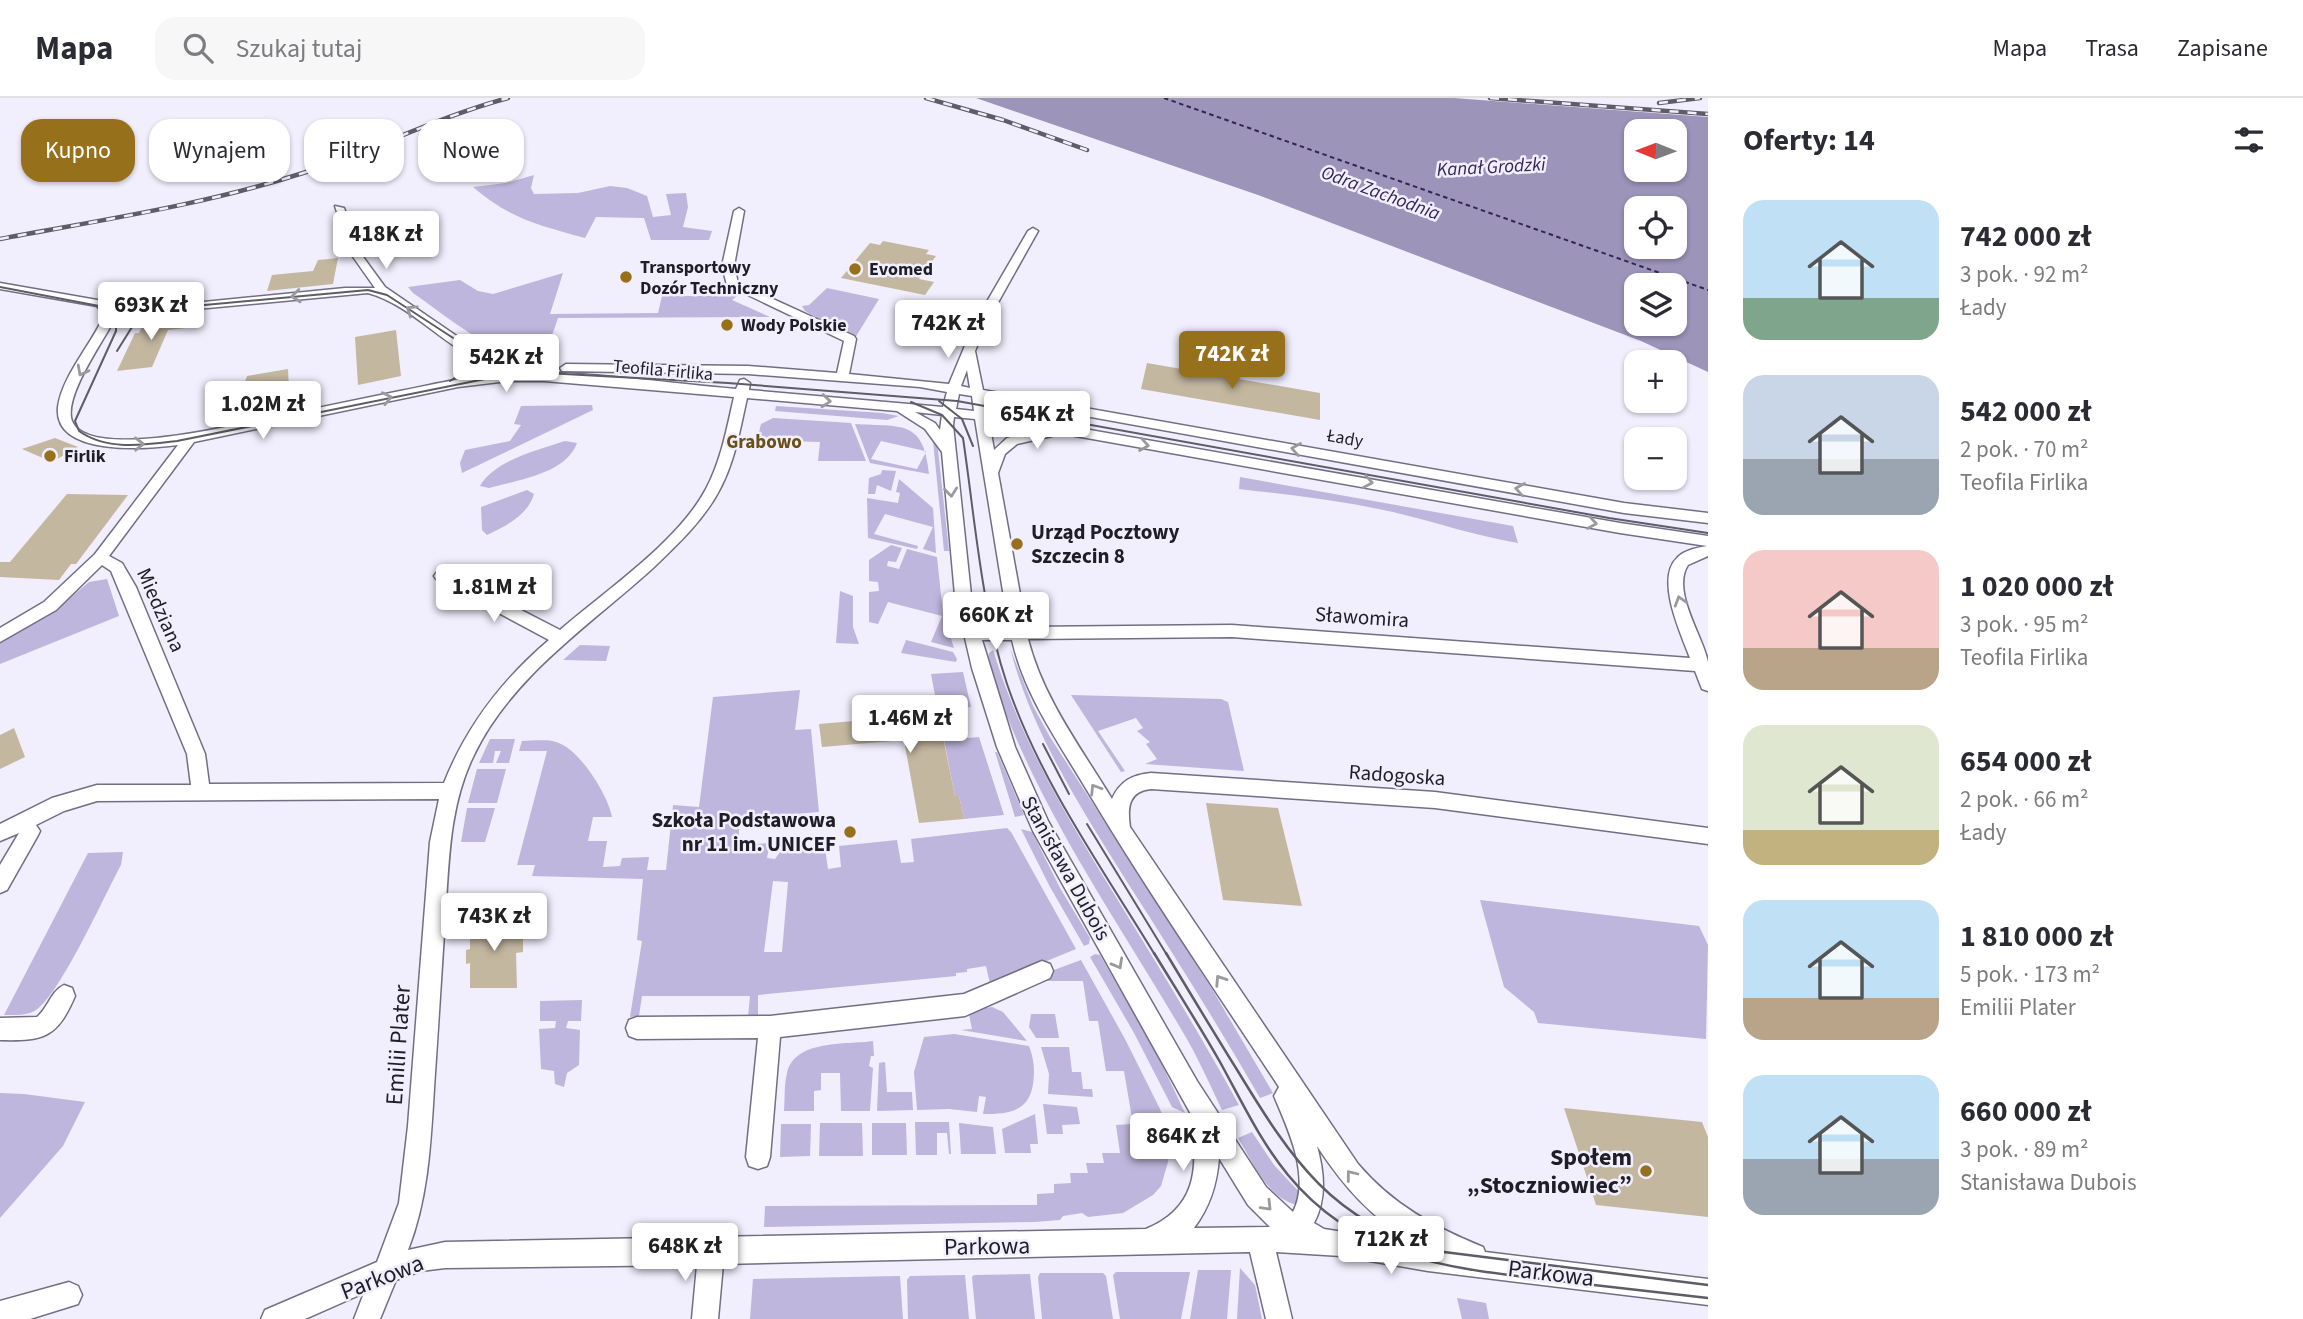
<!DOCTYPE html>
<html lang="pl">
<meta charset="utf-8">
<style>
:root{--surface:#fff;--page:#f7f7f7;--text:#2b2b33;--muted:#7c7c81;--line:#e1e1e2;--accent:#97701b}
body{margin:0;font-family:"Source Sans 3",sans-serif;background:var(--page);color:var(--text);height:100vh;display:flex;flex-direction:column;font-size:26px;white-space:nowrap}
*{box-sizing:border-box;margin:0}
p{font-size:23px;color:var(--muted)}
.icon{flex:none;width:38px;height:38px;fill:none;stroke:currentColor;stroke-width:2;stroke-linecap:round;stroke-linejoin:round}
.map{position:relative;flex:1;overflow:hidden}
.panel{display:flex;flex-direction:column;background:var(--surface);width:595px}
.panel>*{flex:none}
.guide{position:absolute;left:21px;top:21px;width:665px;height:63px;display:flex;gap:14px}
.needle{width:46px;rotate:271deg}
.controls{position:absolute;left:1624px;top:21px;display:grid;gap:14px}
.controls a{display:grid;place-items:center;width:63px;height:63px;border-radius:14px;background:var(--surface);box-shadow:0 2px 5px #0004;font-size:35px}
.price{position:absolute;translate:-50% -60px;padding:0 16px;border-radius:7px;background:#fff;color:#222;font-size:23px;line-height:46px;filter:drop-shadow(0 2px 4px #0008)}
.price::after{content:'';position:absolute;left:50%;top:42px;width:21px;height:16px;margin-left:-10px;background:inherit;clip-path:polygon(0 0,100% 0,50% 100%)}
.price.on{background:var(--accent);color:#fff}
ul{padding:0;list-style:none}
li{display:flex;align-items:center;gap:21px;height:175px;padding:0 35px}
li span{display:grid;place-items:center;flex:none;width:196px;height:140px;border-radius:21px;color:#555}
li>.icon{margin-inline-start:auto}
span .icon{width:84px;height:84px;fill:#fffc;stroke-width:1}
li b{font-size:30px}
h2{display:flex;justify-content:space-between;align-items:center;height:84px;padding:0 35px;font-size:30px}
.chip{padding:0 24px;border-radius:21px;background:var(--surface);box-shadow:0 2px 5px #0004;font-size:24px;line-height:63px}
.chip.on{background:var(--accent);color:#fff}
header{display:flex;align-items:center;gap:42px;box-sizing:border-box;height:98px;padding:0 35px;background:var(--surface);border-bottom:2px solid var(--line)}
header strong{font-size:33px}
nav{display:flex;gap:38px;margin-inline-start:auto;font-size:24px}
.search{width:490px;height:63px;background:var(--page);display:flex;align-items:center;gap:18px;box-sizing:border-box;padding:0 24px;border-radius:21px;color:var(--muted);font-size:26px}
main{display:flex;flex:1;min-height:0}
.map>svg:first-child{display:block}
.green{fill:#beb6dc;fill-rule:evenodd}
.water{fill:#9c94b9;fill-rule:evenodd}
.lines{fill:none;stroke-linecap:round;stroke-linejoin:round}
.ferry{stroke:#342555;stroke-width:2;stroke-dasharray:4.5 3.5;stroke-linecap:butt}
.building{fill:#c4b7a0}
.minor-casing{stroke:#726e84;stroke-width:3}
.minor{fill:#fff;fill-rule:evenodd}
.tram-far1{stroke:#5f5c67;stroke-width:2}
.tram{stroke:#5f5c67;stroke-width:2.5}
.rail-casing{stroke:#5f5c67;stroke-width:4.5}
.rail{stroke:#f1eefd;stroke-width:2.5;stroke-dasharray:9;stroke-linecap:butt}
.oneway{stroke:#9a999d}
.poi-dot{fill:#97701b;stroke:#f1eefd;stroke-width:2.5}
.labels{text-anchor:middle;stroke-width:5;stroke-linejoin:round;paint-order:stroke}
.far-poi-label{font-size:18px;font-weight:bold;fill:#1f1d26;stroke:#f1eefd;text-anchor:start}
.far-street-label{font-size:18px;fill:#1f1d26;stroke:#f1eefd}
.far-water-label{font-size:19px;font-style:italic;fill:#342555;stroke:#f1eefd}
.far-neighbourhood-label{font-size:19px;font-weight:bold;fill:#6a4f17;stroke:#f1eefd}
.poi-label{font-size:21px;font-weight:bold;fill:#1f1d26;stroke:#f1eefd;text-anchor:start}
.street-label{font-size:21px;fill:#1f1d26;stroke:#f1eefd}
.near-street-label{font-size:24px;fill:#1f1d26;stroke:#f1eefd}
.near-poi-label{font-size:24px;font-weight:bold;fill:#1f1d26;stroke:#f1eefd;text-anchor:end}
</style>
<header>
<strong>Mapa</strong>
<div class="search"><svg class="icon" aria-label="search" viewBox="0 0 24 24"><circle cx="10" cy="10" r="6"/><path d="M15 15l6 6"/></svg>Szukaj tutaj</div>
<nav><a>Mapa</a><a>Trasa</a><a>Zapisane</a></nav>
</header>
<main>
<div class="map">
<svg width="1708" height="1221" viewBox="0 0 1708 1221">
<rect width="100%" height="100%" fill="#f1eefd"/>
<path class="green" d="M534,77L531,90L534,96L578,95L610,88L627,90L647,98L653,119L671,117L666,96L686,95L688,109L683,129L712,133L709,142H651L644,120L596,119L585,140C539,127 510,121 473,89L506,85Z
M563,175L550,216L658,215L662,198H737L732,202L770,219L558,220L545,258C494,262 453,222 413,195L408,189L460,182L478,193L493,196Z
M827,190L879,201L855,240L805,213L802,208L809,207Z
M592,307L593,312L462,375L460,365L465,352L510,343L521,327L514,326L521,308Z
M776,308L882,315L899,318L887,322L775,313Z
M773,320L851,325L866,363H818L820,344L757,342L761,326Z
M855,326C901,329 924,321 929,376L870,365ZM881,343L925,353L926,354L917,371L871,361Z
M565,343L577,345C566,376 517,382 489,390L480,388C495,362 538,352 565,343Z
M933,343H936L938,352L949,453H944Z
M882,372L896,373L891,393L877,387L875,396H868L869,380L881,376Z
M1240,379L1513,428L1518,445C1476,438 1435,424 1393,414C1343,403 1291,397 1239,391Z
M899,381L933,410L936,455L923,451L933,429L885,416L874,436L918,448L917,451L868,440L867,400L898,405L900,395L896,394Z
M527,392L534,396C528,417 506,428 487,437L482,432L481,409Z
M891,447L902,450L896,464L888,463L887,468L899,471L907,451L937,459L943,516L954,550L931,544L942,518L888,504L878,526L869,524V494L879,493L878,484L869,483V462Z
M107,481L119,518L0,566V543L48,518L89,484Z
M840,493L853,498V529L859,546L836,545Z
M906,542L953,554L957,561L956,564L901,555Z
M580,547L610,548L606,563L563,562Z
M1010,550L1033,608L1050,639L1212,891L1273,995L1260,1000C1218,927 1174,857 1129,787C1083,713 1032,636 1010,550Z
M993,552C1022,646 1068,721 1119,804C1160,871 1201,938 1239,1007L1222,1012C1209,985 1197,957 1181,931C1120,827 1051,729 1006,616C999,599 985,573 989,555Z
M963,574L971,609L938,613L931,576Z
M800,592L795,632L811,631L819,714L739,721V747L770,745L767,760L775,761L780,754L825,750L828,771L841,769L839,748L897,742L901,765L914,764L911,741L1007,730L1011,734L1076,851L990,886L986,868L967,871V874L956,875V878L758,897V918L748,919L750,898H642L639,918L630,919L642,843L637,842L643,781L532,778L535,767H517L547,653H519L522,643C533,643 546,641 556,644C579,650 608,697 612,719H593L588,743H607L603,769L620,768L622,760L649,759L647,772H666L673,707L699,709L713,599ZM773,783L788,784L782,854H764Z
M1071,597L1221,601L1228,604L1244,673L1145,666L1157,661L1146,646L1150,644L1137,633L1143,630L1136,620L1098,633L1125,673L1121,674Z
M979,639L1004,717L964,721L959,698H955L944,642Z
M490,641H515L509,665H496L501,653H495L493,665H479Z
M995,654H997L1024,717L1015,719Z
M477,671H506L497,705H468Z
M467,710H495L485,744H461Z
M1021,731L1032,734L1060,790L1090,840L1089,846L1084,848L1050,789Z
M123,754L121,767C104,798 61,895 36,912C27,918 14,917 4,917L88,755Z
M1480,802L1699,828L1708,847L1706,941L1538,925L1534,914L1504,889Z
M1095,856L1100,857L1156,954L1185,1015L1172,1009L1134,935L1090,859Z
M1081,862L1125,941L1160,1011L1170,1037L1168,1064L1161,1088L1153,1097L1123,1115L1088,1119L1082,1115L1063,1118L1060,1122L1035,1124L764,1129L765,1108L1037,1107V1096L1054,1095V1086L1071,1085L1070,1075H1088L1086,1065H1104L1102,1055H1120L1116,1027L1133,1026L1124,973H1106L1098,923H1089L1083,883H1045L1043,876Z
M582,902L581,923H568L566,930L580,932L579,967L567,975L564,989L555,986L554,973L541,971L539,931L555,930L556,923H540V903Z
M992,909L1003,914L1027,943L961,932L972,931L968,912Z
M1031,916H1055L1059,940H1036L1029,929Z
M954,936L1029,948C1034,961 1035,972 1033,986C1029,1014 1008,1016 983,1016L986,999L979,998L977,1014L949,1011L917,1012L914,974L924,939Z
M873,943L874,958H871L869,968L873,970L870,1013H841L840,975H821V992L814,993V1013H784C785,1001 784,987 787,975C795,941 846,947 873,943Z
M1041,949H1069L1072,974H1081L1083,991H1092L1093,999L1048,996L1049,976Z
M885,964L887,994H912L913,1012L877,1013L879,965Z
M0,995L24,996L85,1004L63,1048L0,1120Z
M1043,1006L1077,1009L1080,1026L1062,1027L1063,1036H1047Z
M1035,1016L1038,1046H1030L1031,1055H1005L1002,1031Z
M915,1024H949L951,1056H949L947,1035H937V1057H916Z
M820,1025H862L863,1058H819Z
M872,1025H906L907,1057H872Z
M959,1025L993,1029L996,1056H961Z
M781,1026H811L810,1058L780,1059Z
M1252,1034L1274,1067L1302,1097L1297,1107C1268,1101 1252,1063 1238,1040Z
M1240,1170L1255,1187L1262,1221H1237Z
M1198,1172H1231L1227,1221H1190Z
M1116,1174H1190L1181,1221H1120L1113,1177Z
M1040,1175H1103L1106,1178L1113,1221H1042L1038,1179Z
M1030,1176L1035,1221H976L972,1179L974,1177Z
M965,1177L969,1221H908L907,1182L910,1178Z
M900,1178L903,1221H750L753,1181Z
M1457,1200L1486,1205L1489,1221H1462Z"/>
<path class="water" d="M976,0H1454L1708,19V274L1641,243L1258,97ZM1636,33H1675V72H1636ZM1636,110H1675V149H1636ZM1675,187V226H1636V187Z"/>
<g class="lines">
<path class="ferry" d="M1164,0L1708,192"/>
</g>
<path class="building" d="M883,143L929,152L926,156L936,158L919,181L934,184L925,197L841,180L870,145L880,147Z
M338,160L333,186L267,193L272,177L313,173L318,162Z
M192,216L186,230L168,232L152,269L117,273L135,235H139L142,229L155,227L158,220Z
M396,232L401,278L358,287L355,239Z
M1147,265L1320,295V322L1141,291Z
M288,271L290,309L240,319L241,312L237,310L242,304L241,295L247,278Z
M55,340L78,349L52,364L22,351Z
M67,396L128,397L76,466H71L59,482L0,479V464H10Z
M936,605L955,698H959L964,721L919,725L904,642L822,649L819,626L900,619L898,608Z
M14,630L25,659L0,671V637Z
M1206,705L1278,710L1302,808L1223,802Z
M516,815V841L523,840V854L516,855L517,890H470V865L466,866V852L470,851V825Z
M1564,1010L1702,1024L1708,1039V1119L1596,1107Z"/>
<g class="lines">
<g class="minor-casing">
<path id="minor" d="M335,108L344,110L361,156L385,189L477,252L502,262L532,266V272C468,283 425,210 368,195L143,216L113,211L114,222C103,244 63,299 72,323C87,361 220,330 250,324C300,314 350,303 400,293C436,286 473,277 509,275C581,272 664,285 736,291L740,282L744,281L750,285L749,292L943,309L947,294L920,289L748,276L562,273L560,270L566,266L748,268L837,275L844,243L727,187L722,168L734,113L739,110L744,113L734,168L738,185L854,238L856,241L849,276L949,286L974,226L1028,133L1033,130L1038,133L986,226L975,253L983,292L1624,405L1708,415V425L1624,415L985,300L987,314L1620,425L1708,438V458L1688,467C1671,493 1703,538 1708,564C1708,573 1708,584 1708,593L1702,591L1695,573L1232,539L1028,541C1043,600 1081,650 1112,701C1120,683 1132,677 1151,675L1435,694L1708,730V746L1435,710L1151,691C1129,693 1127,709 1130,729L1358,1066C1393,1107 1434,1129 1483,1149L1485,1154L1708,1181V1207L1428,1173L1341,1158L1276,1154L1292,1221H1266L1250,1154L723,1166L718,1221H692L697,1167L445,1170L421,1173L396,1182L380,1221H354L364,1195L305,1221H261L265,1212L377,1164L399,1105L408,1028L430,744L439,701L97,703L64,713L36,727L40,733L37,739L7,792L0,795V767L19,735L0,743V726L52,700L97,687H191L187,656L111,473L102,467L56,512L0,544V530L44,504L95,456L178,347C147,351 53,359 58,309C62,279 89,249 102,222V214L97,208L0,191V185L143,210L345,190H375L351,156ZM967,272L970,290L961,288ZM508,283H544L734,299C727,330 721,363 706,391C678,444 605,493 560,532L447,474H437L434,478L437,482L549,542C502,582 467,627 444,685L209,686L205,656L136,489L122,465L109,458L194,344L458,289ZM959,296L972,298L974,313L956,311ZM747,300L897,313L925,331L942,354L955,497L972,570L997,649L1033,733L1192,1018L1190,1023C1200,1071 1195,1111 1146,1131L445,1144L408,1152C430,1096 431,1035 435,975C439,919 442,863 446,806C449,756 451,703 474,657C512,578 589,528 652,471C677,447 704,422 720,391C735,363 740,331 747,300ZM915,314L942,317L940,332L935,325ZM954,319L975,321L1009,530H979L971,497L953,327ZM989,323H992L1040,332L1007,340L994,352ZM1053,334L1620,435L1707,448C1697,450 1684,452 1677,460C1655,481 1681,536 1690,560L1232,527L1026,529L998,375L1005,356L1017,346L1052,338ZM982,542H1012C1024,596 1057,642 1085,689C1146,791 1214,890 1279,989L1274,998C1288,1031 1311,1079 1293,1114L1266,1089L1197,983L1048,723L1015,649ZM1317,1048C1344,1089 1371,1120 1415,1145L1324,1131L1314,1125C1327,1100 1324,1074 1317,1048ZM1219,1060L1248,1107L1270,1129L1194,1130C1210,1109 1217,1086 1219,1060Z
M1042,863L1050,866L1053,873L1050,880L965,918L780,939L770,1059L767,1068L758,1071L749,1068L746,1059L758,940L637,941L629,938L626,930L629,922L637,919L770,918L964,896Z
M64,887L72,890L75,898C57,940 44,943 0,942V920L37,919C48,910 51,893 64,887Z
M69,1184L78,1188L82,1197L78,1206L30,1221H0V1203Z"/>
</g>
<use href="#minor" class="minor"/>
<path class="tram-far1" d="M0,189L99,208L116,217V233L75,323L79,333C107,353 145,347 177,343L510,276L546,275L728,285L957,303L1609,420L1708,435
M105,206L161,211L368,192L387,197L484,260L520,271
M117,253L132,229L160,215
M450,283C462,276 472,269 470,254L463,247
M939,303L962,321L973,348
M911,304L942,317L963,340C975,421 981,508 1007,586C1040,683 1102,770 1155,857
M1043,646L1069,696
M1087,726L1167,857"/>
<path class="tram" d="M1154,855C1176,891 1199,927 1220,964C1241,1002 1260,1043 1288,1077C1358,1162 1449,1170 1550,1182C1603,1188 1655,1194 1708,1200
M1166,855C1190,895 1214,935 1239,975C1292,1062 1332,1123 1436,1153L1708,1187"/>
<g class="rail-casing">
<path id="rail" d="M926,0L1003,22L1087,52
M1490,0L1708,16
M1659,5L1700,0
M0,141C101,122 204,107 303,75C372,53 437,19 508,0"/>
</g>
<use href="#rail" class="rail"/>
</g>
<defs><path id="oneway-chevron" d="M-2-3.5L2.5 0L-2 3.5" fill="none" stroke-width="1.6" stroke-linecap="round" stroke-linejoin="round" transform="scale(1.75)"/></defs>
<g class="oneway">
<use href="#oneway-chevron" transform="translate(296 198) rotate(174)"/>
<use href="#oneway-chevron" transform="translate(411 212) rotate(-146)"/>
<use href="#oneway-chevron" transform="translate(82 273) rotate(118)"/>
<use href="#oneway-chevron" transform="translate(387 300) rotate(-12)"/>
<use href="#oneway-chevron" transform="translate(826 303) rotate(5)"/>
<use href="#oneway-chevron" transform="translate(139 346) rotate(-1)"/>
<use href="#oneway-chevron" transform="translate(1144 347) rotate(10)"/>
<use href="#oneway-chevron" transform="translate(1296 351) rotate(-170)"/>
<use href="#oneway-chevron" transform="translate(1368 384) rotate(10)"/>
<use href="#oneway-chevron" transform="translate(1520 391) rotate(-170)"/>
<use href="#oneway-chevron" transform="translate(951 394) rotate(84)"/>
<use href="#oneway-chevron" transform="translate(1592 425) rotate(10)"/>
<use href="#oneway-chevron" transform="translate(1680 503) rotate(-107)"/>
<use href="#oneway-chevron" transform="translate(1095 691) rotate(-122)"/>
<use href="#oneway-chevron" transform="translate(1118 866) rotate(61)"/>
<use href="#oneway-chevron" transform="translate(1220 882) rotate(-123)"/>
<use href="#oneway-chevron" transform="translate(1351 1077) rotate(-128)"/>
<use href="#oneway-chevron" transform="translate(1267 1108) rotate(46)"/>
</g>
<g class="poi-dot">
<circle cx="855" cy="171" r="7"/>
<circle cx="626" cy="179" r="7"/>
<circle cx="727" cy="227" r="7"/>
<circle cx="50" cy="358" r="7"/>
<circle cx="1017" cy="446" r="7"/>
<circle cx="850" cy="734" r="7"/>
<circle cx="1646" cy="1073" r="7"/>
</g>
<g class="labels">
<g class="far-poi-label">
<text x="640" y="175">Transportowy<tspan x="640" dy="21">Dozór Techniczny</tspan></text>
<text x="869" y="177">Evomed</text>
<text x="741" y="233">Wody Polskie</text>
<text x="64" y="364">Firlik</text>
</g>
<g class="far-street-label">
<text transform="translate(663 272) rotate(5)" y="6">Teofila Firlika</text>
<text transform="translate(1345 340) rotate(10)" y="6">Łady</text>
</g>
<g class="far-water-label">
<text transform="translate(1491 68) rotate(-3)" y="7">Kanał Grodzki</text>
<text transform="translate(1381 94) rotate(20)" y="7">Odra Zachodnia</text>
</g>
<g class="far-neighbourhood-label">
<text x="764" y="350">Grabowo</text>
</g>
<g class="poi-label">
<text x="1031" y="441">Urząd Pocztowy<tspan x="1031" dy="24">Szczecin 8</tspan></text>
<text x="836" y="729" text-anchor="end">Szkoła Podstawowa<tspan x="836" dy="24">nr 11 im. UNICEF</tspan></text>
</g>
<g class="street-label">
<text transform="translate(161 512) rotate(66)" y="7">Miedziana</text>
<text transform="translate(1362 519) rotate(4)" y="7">Sławomira</text>
<text transform="translate(1397 677) rotate(4)" y="7">Radogoska</text>
<text transform="translate(1066 770) rotate(61)" y="7">Stanisława Dubois</text>
</g>
<g class="near-street-label">
<text transform="translate(398 947) rotate(-86)" y="8">Emilii Plater</text>
<text transform="translate(987 1148) rotate(-1)" y="8">Parkowa</text>
<text transform="translate(1551 1175) rotate(7)" y="8">Parkowa</text>
<text transform="translate(382 1179) rotate(-21)" y="8">Parkowa</text>
</g>
<g class="near-poi-label">
<text x="1632" y="1067">Społem<tspan x="1632" dy="28">„Stoczniowiec”</tspan></text>
</g>
</g>
</svg>
<div class="controls">
<a><svg class="needle" viewBox="-14 -14 28 28"><path d="M0-13l5 13h-10z" fill="#e53935"/><path d="M0 13l5-13h-10z" fill="#7c7c81"/></svg></a>
<a><svg class="icon" aria-label="locate" viewBox="0 0 24 24"><circle cx="12" cy="12" r="6"/><path d="M12 2v4M12 18v4M2 12h4M18 12h4"/></svg></a>
<a><svg class="icon" aria-label="layers" viewBox="0 0 24 24"><path d="M12 4l9 5-9 5-9-5zM3 14l9 5 9-5"/></svg></a>
<a>+</a>
<a>−</a>
</div>
<b class="price" style="left:386px;top:173px">418K zł</b>
<b class="price" style="left:151px;top:244px">693K zł</b>
<b class="price" style="left:948px;top:262px">742K zł</b>
<b class="price on" style="left:1232px;top:293px">742K zł</b>
<b class="price" style="left:506px;top:296px">542K zł</b>
<b class="price" style="left:263px;top:343px">1.02M zł</b>
<b class="price" style="left:1037px;top:353px">654K zł</b>
<b class="price" style="left:494px;top:526px">1.81M zł</b>
<b class="price" style="left:996px;top:554px">660K zł</b>
<b class="price" style="left:910px;top:657px">1.46M zł</b>
<b class="price" style="left:494px;top:855px">743K zł</b>
<b class="price" style="left:1183px;top:1075px">864K zł</b>
<b class="price" style="left:1391px;top:1178px">712K zł</b>
<b class="price" style="left:685px;top:1185px">648K zł</b>
<div class="guide">
<a class="chip on">Kupno</a>
<a class="chip">Wynajem</a>
<a class="chip">Filtry</a>
<a class="chip">Nowe</a>
</div>
</div>
<section class="panel">
<h2>Oferty: 14<svg class="icon" aria-label="filters" viewBox="0 0 24 24"><path d="M4 7h16M4 17h16"/><circle cx="9" cy="7" r="2"/><circle cx="15" cy="17" r="2"/></svg></h2>
<ul>
<li><span style="background:linear-gradient(#bfe0f5 70%,#7fa58c 0)"><svg class="icon" aria-label="home" viewBox="0 0 24 24"><path d="M3 11l9-7 9 7M6 9v11h12V9"/></svg></span><div><b>742 000 zł</b><p>3 pok. · 92 m²</p><p>Łady</p></div></li>
<li><span style="background:linear-gradient(#c9d6e8 60%,#9aa5b1 0)"><svg class="icon" aria-label="home" viewBox="0 0 24 24"><path d="M3 11l9-7 9 7M6 9v11h12V9"/></svg></span><div><b>542 000 zł</b><p>2 pok. · 70 m²</p><p>Teofila Firlika</p></div></li>
<li><span style="background:linear-gradient(#f6c9c9 70%,#b9a48a 0)"><svg class="icon" aria-label="home" viewBox="0 0 24 24"><path d="M3 11l9-7 9 7M6 9v11h12V9"/></svg></span><div><b>1 020 000 zł</b><p>3 pok. · 95 m²</p><p>Teofila Firlika</p></div></li>
<li><span style="background:linear-gradient(#dfe7d0 75%,#c2b280 0)"><svg class="icon" aria-label="home" viewBox="0 0 24 24"><path d="M3 11l9-7 9 7M6 9v11h12V9"/></svg></span><div><b>654 000 zł</b><p>2 pok. · 66 m²</p><p>Łady</p></div></li>
<li><span style="background:linear-gradient(#bfe0f5 70%,#b9a48a 0)"><svg class="icon" aria-label="home" viewBox="0 0 24 24"><path d="M3 11l9-7 9 7M6 9v11h12V9"/></svg></span><div><b>1 810 000 zł</b><p>5 pok. · 173 m²</p><p>Emilii Plater</p></div></li>
<li><span style="background:linear-gradient(#bfe0f5 60%,#9aa5b1 0)"><svg class="icon" aria-label="home" viewBox="0 0 24 24"><path d="M3 11l9-7 9 7M6 9v11h12V9"/></svg></span><div><b>660 000 zł</b><p>3 pok. · 89 m²</p><p>Stanisława Dubois</p></div></li>
</ul>
</section>
</main>
